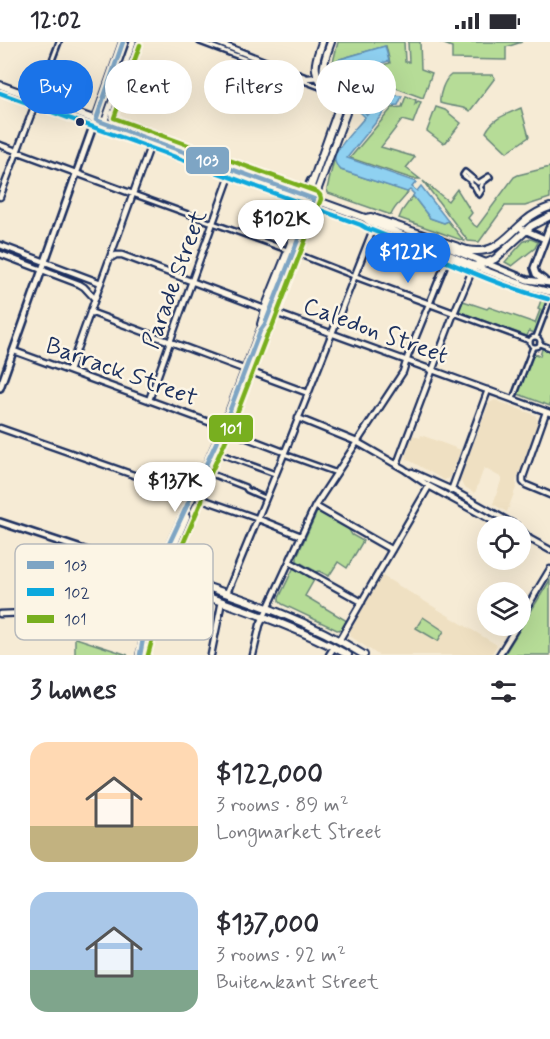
<!DOCTYPE html>
<meta charset="utf-8">
<style>
:root{--surface:#fff;--page:#f7f7f7;--text:#2b2b33;--muted:#7c7c81;--accent:#1a73e8}
body{margin:0;font-family:Mynerve,sans-serif;background:var(--page);color:var(--text);height:100vh;display:flex;flex-direction:column;font-size:22px;white-space:nowrap}
*{box-sizing:border-box;margin:0}
p{font-size:20px;color:var(--muted)}
.icon{flex:none;width:33px;height:33px;fill:none;stroke:currentColor;stroke-width:2;stroke-linecap:round;stroke-linejoin:round}
.map{position:relative;height:613px;overflow:hidden}
.details{display:flex;flex-direction:column;background:var(--surface);flex:1}
.details>*{flex:none}
.hud{position:absolute;left:18px;top:18px;width:514px;height:54px;display:flex;gap:12px}
.tools{position:absolute;left:477px;top:474px;display:grid;gap:12px}
.tools a{display:grid;place-items:center;width:54px;height:54px;border-radius:50%;background:var(--surface);box-shadow:0 6px 24px #0002;font-size:30px}
.price{position:absolute;translate:-50% -51px;padding:0 14px;border-radius:21px;background:#fff;color:#222;font-size:20px;line-height:39px;filter:drop-shadow(0 2px 3px #0008)}
.price::after{content:'';position:absolute;left:50%;top:36px;width:18px;height:14px;margin-left:-9px;background:inherit;clip-path:polygon(0 0,100% 0,50% 100%)}
.price.on{background:var(--accent);color:#fff}
ul{padding:0;list-style:none}
li{display:flex;align-items:center;gap:18px;height:150px;padding:0 30px}
li span{display:grid;place-items:center;flex:none;width:168px;height:120px;border-radius:18px;color:#555}
li>.icon{margin-inline-start:auto}
span .icon{width:72px;height:72px;fill:#fffc;stroke-width:1}
li b{font-size:26px}
h2{display:flex;justify-content:space-between;align-items:center;height:72px;padding:0 30px;font-size:26px}
.tag{padding:0 21px;border-radius:27px;background:var(--surface);box-shadow:0 6px 24px #0002;font-size:21px;line-height:54px}
.tag.on{background:var(--accent);color:#fff}
.status{display:flex;justify-content:space-between;align-items:center;height:42px;padding:0 30px;background:var(--surface);direction:ltr}
.status svg{height:16px;fill:currentColor}
.map>svg:first-child{display:block}
.built{fill:#efe0c2}
.green{fill:#b6dc97;stroke:#68867a;stroke-width:1.5}
.water{fill:#8fd1f1;stroke:#6190b6;stroke-width:1.5}
.lines{fill:none;stroke-linecap:round;stroke-linejoin:round}
.pedestrian-casing{stroke:#1b2f5e;stroke-width:8}
.minor-casing{stroke:#1b2f5e;stroke-width:9}
.tertiary-casing{stroke:#1b2f5e;stroke-width:10}
.secondary-casing{stroke:#1b2f5e;stroke-width:10}
.pedestrian{stroke:#fcf5e5;stroke-width:3}
.minor{stroke:#fcf5e5;stroke-width:4.5}
.tertiary{stroke:#fcf5e5;stroke-width:5}
.secondary{stroke:#fcf5e5;stroke-width:6}
.bus-1-casing{stroke:#fcf5e5;stroke-width:9}
.bus-2-casing{stroke:#fcf5e5;stroke-width:9}
.bus-3-casing{stroke:#fcf5e5;stroke-width:9}
.bus-1{stroke:#7ea5c4;stroke-width:4.5}
.bus-2{stroke:#0ca8dd;stroke-width:4.5}
.bus-3{stroke:#78af1f;stroke-width:4.5}
.bus-dot{fill:#1b2f5e;stroke:#fcf5e5;stroke-width:2}
.labels{text-anchor:middle;stroke-width:5;stroke-linejoin:round;paint-order:stroke}
.street-label{font-size:24px;fill:#1b2f5e;stroke:#fcf5e5}
.key{fill:#fcf5e5;stroke:#b8babc;stroke-width:1.5}
.key-label{font-size:16px;fill:#1b2f5e}
.line-badge{stroke:#fcf5e5;stroke-width:2}
.badge-label{font-size:16px;text-anchor:middle;font-weight:bold;fill:#fff}
</style>
<div class="status"><b>12:02</b><svg viewBox="0 0 49 12"><path d="M0 12V9h3v3zM5 12V6h3v6zM10 12V3h3v9zM15 12V0h3v12zM26 1h20v11H26zM47 4h2v5h-2z"/></svg></div>
<div class="map">
<svg width="550" height="613" viewBox="0 0 550 613">
<rect width="100%" height="100%" fill="#f6ebd5"/>
<filter id="ink" filterUnits="userSpaceOnUse"><feTurbulence type="fractalNoise" baseFrequency=".0167" numOctaves="2"/><feDisplacementMap in="SourceGraphic" scale="12" xChannelSelector="R" yChannelSelector="G"/><feConvolveMatrix kernelMatrix="1 2 1 2 8 2 1 2 1" color-interpolation-filters="sRGB"/></filter>
<g filter="url(#ink)">
<path class="built" d="M495,358L535,373L538,379L516,440L517,443L507,470L493,462L502,436L484,426L475,451L463,444L460,437L489,361Z
M413,393L420,396L421,393L461,408L450,436L444,438L407,417L406,413Z
M381,533L497,603L491,613H378L350,594L349,588Z"/>
<path class="green" d="M338,0H404L405,20H409L408,0H420L421,27L432,31L423,56L380,40L379,43L382,44L374,55L370,58L350,32L390,21L386,4L340,17L332,24Z
M439,0H522L506,5V18L452,17V5Z
M451,33H493L495,36L470,69C461,63 450,65 440,61C439,53 444,38 451,33Z
M406,54L416,58L415,62L418,59L421,60L413,81L402,78L381,105L415,115L406,126L420,137H413L350,116L392,66L402,65Z
M436,65L445,68L461,81L446,100L443,101L427,89Z
M521,66L529,95L507,110L486,90C493,76 507,72 521,66Z
M334,118L341,128L408,150C403,160 396,161 391,173L328,151L327,147Z
M550,125V156L525,164H505L479,200L468,199L423,139L448,159L457,147L472,171L468,176L474,183L477,185L514,135L518,133Z
M413,154L430,176L444,181L448,179L464,199L399,176L402,169Z
M531,197L538,200L535,206L512,224L505,220L524,199Z
M542,255L547,257L535,291L529,289L527,294L459,270L463,259L487,267L489,265L535,281L540,268L538,267Z
M542,307L550,309V364L518,352L533,311L540,314Z
M317,470H319L348,486L352,493L363,499L347,526L338,520L329,534L319,529L317,530L297,519V514Z
M294,525L314,538L305,554L347,579L343,587L337,588L282,562L279,559V556Z
M550,538V613H504Z
M423,575L444,589L438,599L416,586Z
M75,596H76L128,613H75Z"/>
<path class="water" d="M385,4L389,19L346,31L367,58L360,65L367,73C380,60 382,50 402,54L398,63L389,64L347,116L416,140L412,145L417,149L421,144L448,179L444,181L430,176L413,154L414,152L410,148L407,150L341,128C337,124 334,121 335,115C335,107 359,83 365,75L357,67H355L333,39L331,34L332,24L340,17Z"/>
<g class="lines">
<g class="pedestrian-casing">
<path id="pedestrian" d="M138,0L113,69L111,71V76L304,146L307,145L310,138
M200,0L320,45L324,48
M38,55L59,0
M465,130L478,141L489,134L490,135L482,141V143L480,145L482,148L479,153L474,144L471,142V139L463,133Z
M133,152L287,208
M295,211L354,234
M454,271L530,299
M530 300a5 5 0 1 1 10 0a5 5 0 1 1-10 0Z
M536,295L550,258
M540,302L550,306
M513,357L533,305
M213,409L275,432
M284,412L337,431
M204,429L245,445L247,448L265,456"/>
</g>
<g class="minor-casing">
<path id="minor" d="M216,0L307,36L321,35
M0,103L133,152
M0,155L37,57
M0,203L101,241
M0,212L79,242L84,245L95,257
M111,216L116,213H122L270,269L550,371
M354,234L454,271
M90,270L308,351
M14,309L217,383L229,389L284,410
M69,329L152,99
M149,358L232,128
M546,370L523,435V440L526,443L550,453
M298,376L357,400L404,427L429,444L502,484
M0,386L256,476L301,494
M397,422L454,271L474,224
M412,430L452,448L517,484
M451,449L488,348
M315,464L392,508
M520,487L529,496
M520,494L530,497L550,508
M290,520L362,560
M227,551L289,400L376,180
M0,572L27,571
M520,577L550,527
M182,585L189,548
M340,597L429,444
M211,613L222,559
M253,613L260,583L315,464L403,330L408,314L449,213
M329,613L334,605
M499,613L517,584"/>
</g>
<g class="tertiary-casing">
<path id="tertiary" d="M104,81L133,0
M522,187L545,197
M486,221L527,238L550,241
M474,224L527,244L550,250
M544,238L536,232L534,226L550,184
M0,346L123,0
M0,480L142,527L149,526L157,528
M146,594L150,586L160,539
M140,613C147,588 148,562 154,536L147,533L142,527"/>
</g>
<g class="secondary-casing">
<path id="secondary" d="M331,0C328,8 321,26 324,34C328,48 346,54 346,71L294,211L265,282L260,289L223,386L196,446L154,536C219,560 287,579 348,613
M0,43L365,176L369,179L420,200L474,224L486,221L495,217L531,184L550,174
M366,176L371,175L467,208C495,214 506,195 525,179C532,173 541,168 550,165
M437,201L486,221
M261,282L267,261L288,209L337,71C338,53 318,44 316,28C314,19 320,8 322,0
M157,528C228,552 301,573 364,613
M162,532L186,475"/>
</g>
<use href="#pedestrian" class="pedestrian"/>
<use href="#minor" class="minor"/>
<use href="#tertiary" class="tertiary"/>
<use href="#secondary" class="secondary"/>
<g class="bus-1-casing">
<path id="bus-1" d="M123,0L96,78L314,157L265,282L260,289L223,386L157,528L152,549L140,613"/>
</g>
<g class="bus-2-casing">
<path id="bus-2" d="M0,51L361,183L366,186C427,209 485,240 548,257"/>
</g>
<g class="bus-3-casing">
<path id="bus-3" d="M140,3L114,76L317,150L320,153L321,157L272,285L267,293L230,389L203,448L202,458L170,532L157,588L152,598L148,613"/>
</g>
<use href="#bus-1" class="bus-1"/>
<use href="#bus-2" class="bus-2"/>
<use href="#bus-3" class="bus-3"/>
</g>
</g>
<circle class="bus-dot" cx="80" cy="80" r="5"/>
<g class="labels">
<g class="street-label">
<text transform="translate(174 237) rotate(-70)" y="8">Parade Street</text>
<text transform="translate(376 288) rotate(20)" y="8">Caledon Street</text>
<text transform="translate(122 329) rotate(20)" y="8">Barrack Street</text>
</g>
</g>
<rect x="15" y="502" width="198" height="96" rx="9" class="key"/>
<rect x="27" y="519" width="27" height="8" fill="#7ea5c4"/>
<rect x="27" y="546" width="27" height="8" fill="#0ca8dd"/>
<rect x="27" y="573" width="27" height="8" fill="#78af1f"/>
<g class="key-label">
<text x="64" y="529">103</text>
<text x="64" y="556">102</text>
<text x="64" y="583">101</text>
</g>
<g class="line-badge">
<rect x="185" y="104" width="45" height="29" rx="6" fill="#7ea5c4"/>
<rect x="208" y="372" width="46" height="29" rx="6" fill="#78af1f"/>
</g>
<g class="badge-label">
<text x="207" y="124">103</text>
<text x="231" y="392">101</text>
</g>
</svg>
<div class="tools">
<a><svg class="icon" aria-label="locate" viewBox="0 0 24 24"><circle cx="12" cy="12" r="6"/><path d="M12 2v4M12 18v4M2 12h4M18 12h4"/></svg></a>
<a><svg class="icon" aria-label="layers" viewBox="0 0 24 24"><path d="M12 4l9 5-9 5-9-5zM3 14l9 5 9-5"/></svg></a>
</div>
<b class="price" style="left:281px;top:209px">$102K</b>
<b class="price on" style="left:408px;top:242px">$122K</b>
<b class="price" style="left:175px;top:471px">$137K</b>
<div class="hud">
<a class="tag on">Buy</a>
<a class="tag">Rent</a>
<a class="tag">Filters</a>
<a class="tag">New</a>
</div>
</div>
<section class="details">
<h2>3 homes<svg class="icon" aria-label="filters" viewBox="0 0 24 24"><path d="M4 7h16M4 17h16"/><circle cx="9" cy="7" r="2"/><circle cx="15" cy="17" r="2"/></svg></h2>
<ul>
<li><span style="background:linear-gradient(#ffd9b3 70%,#c2b280 0)"><svg class="icon" aria-label="home" viewBox="0 0 24 24"><path d="M3 11l9-7 9 7M6 9v11h12V9"/></svg></span><div><b>$122,000</b><p>3 rooms · 89 m²</p><p>Longmarket Street</p></div></li>
<li><span style="background:linear-gradient(#a9c7e8 65%,#7fa58c 0)"><svg class="icon" aria-label="home" viewBox="0 0 24 24"><path d="M3 11l9-7 9 7M6 9v11h12V9"/></svg></span><div><b>$137,000</b><p>3 rooms · 92 m²</p><p>Buitenkant Street</p></div></li>
</ul>
</section>
